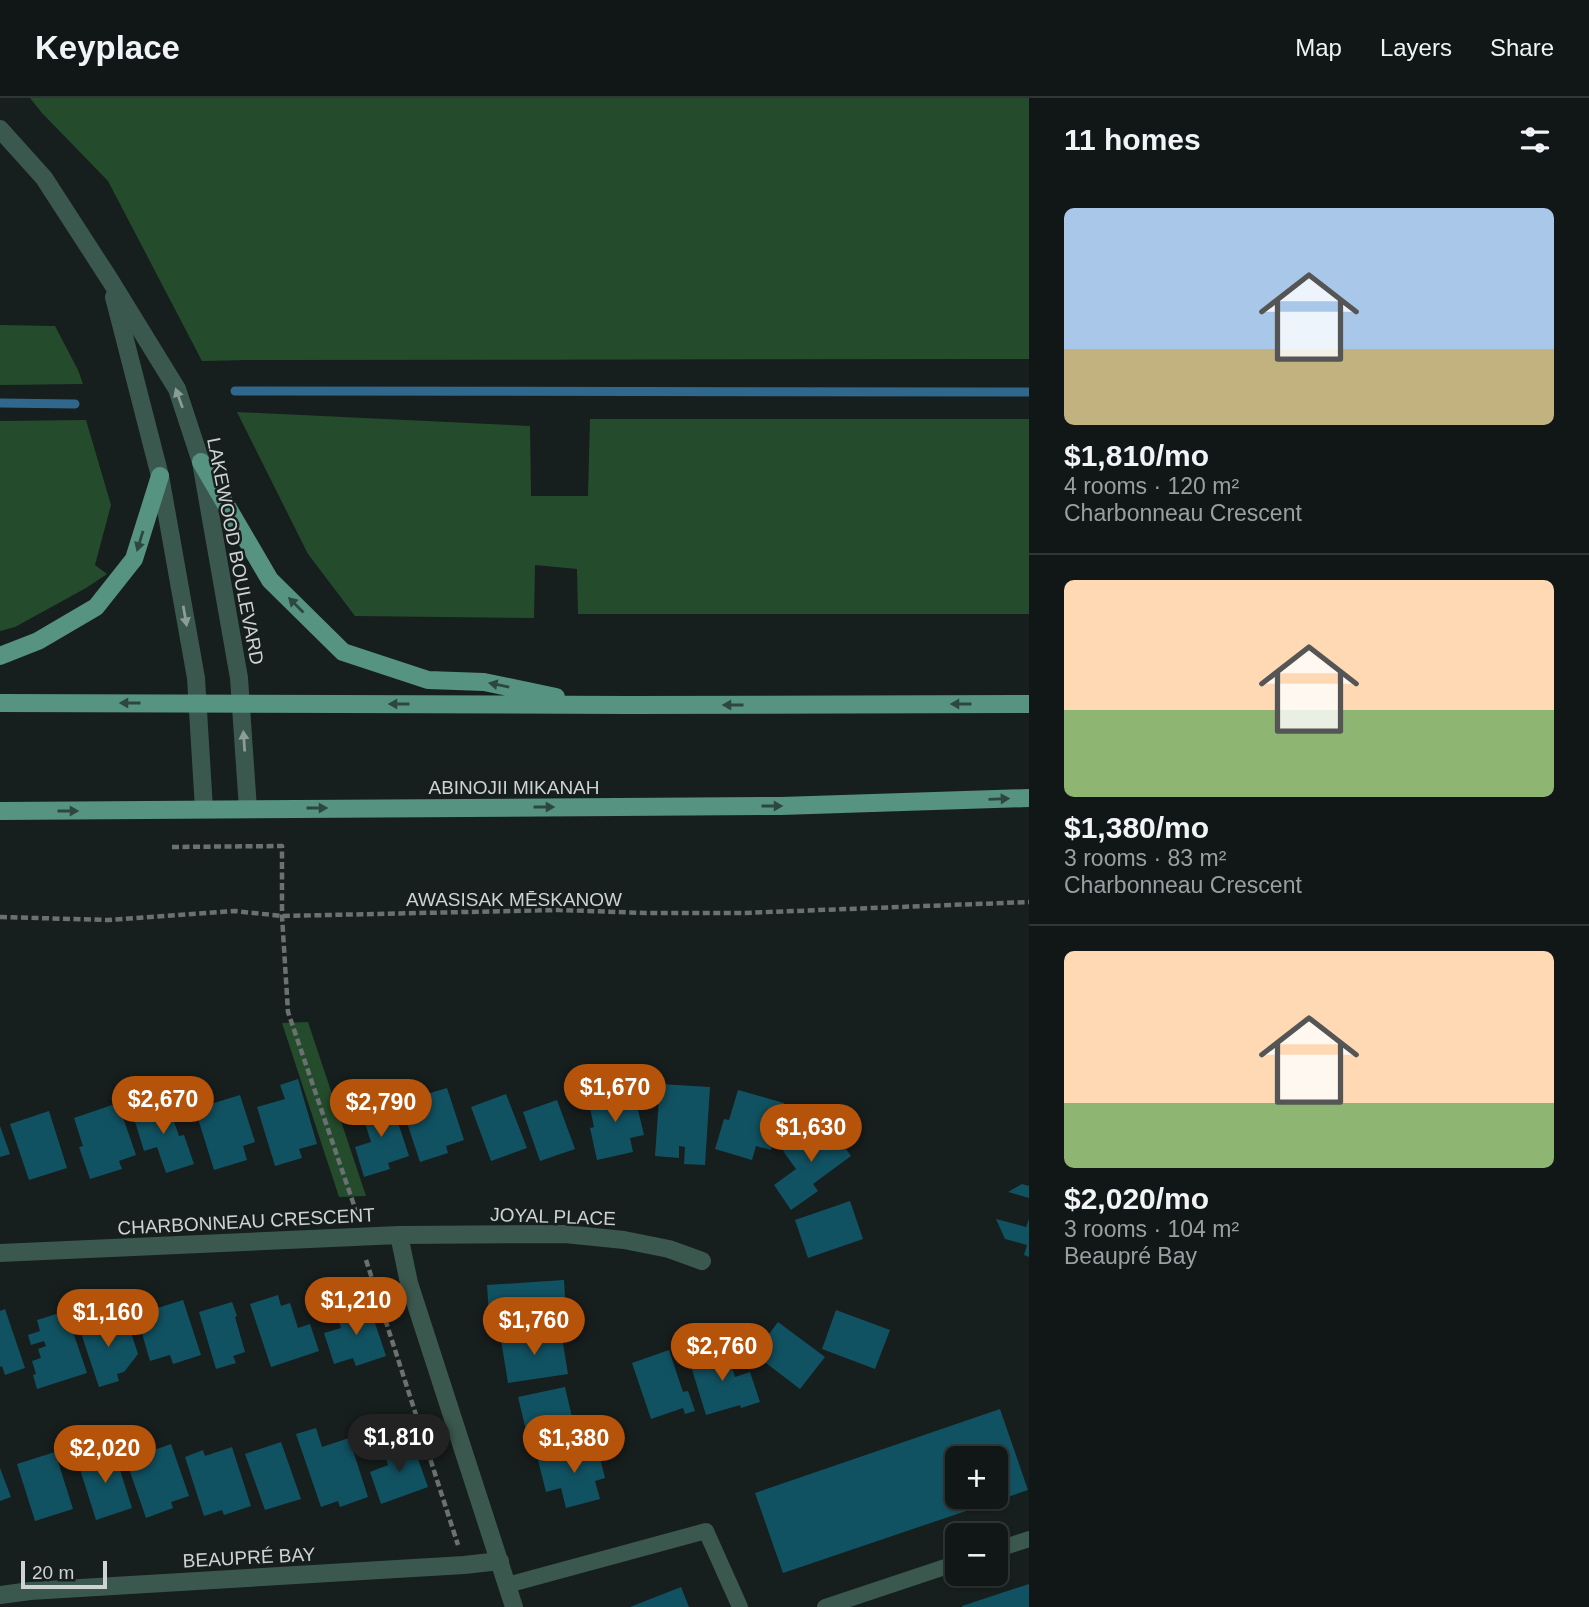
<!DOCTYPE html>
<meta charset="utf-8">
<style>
:root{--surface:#111616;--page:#1a1f1f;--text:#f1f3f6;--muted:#9c9fa1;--line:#303535;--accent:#b45309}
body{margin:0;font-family:Helvetica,sans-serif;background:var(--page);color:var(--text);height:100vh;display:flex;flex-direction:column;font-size:26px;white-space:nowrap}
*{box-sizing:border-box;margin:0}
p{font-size:23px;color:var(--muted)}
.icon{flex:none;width:38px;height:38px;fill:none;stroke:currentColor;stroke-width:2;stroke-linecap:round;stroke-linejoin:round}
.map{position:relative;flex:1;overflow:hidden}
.drawer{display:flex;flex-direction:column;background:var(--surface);width:560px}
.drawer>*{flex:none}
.fabs{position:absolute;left:945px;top:1348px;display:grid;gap:14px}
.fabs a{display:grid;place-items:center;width:63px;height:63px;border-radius:10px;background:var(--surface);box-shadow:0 2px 5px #0004,0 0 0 2px var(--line);font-size:35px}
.scale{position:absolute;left:21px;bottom:18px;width:86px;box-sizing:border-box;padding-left:7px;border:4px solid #ced3d2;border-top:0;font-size:19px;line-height:24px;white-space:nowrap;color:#ced3d2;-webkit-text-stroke:5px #171e1e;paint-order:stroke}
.price{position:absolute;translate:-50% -60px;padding:0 16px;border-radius:24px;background:var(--accent);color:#fff;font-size:23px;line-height:46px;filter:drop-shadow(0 2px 4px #0008)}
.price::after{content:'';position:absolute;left:50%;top:42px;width:21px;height:16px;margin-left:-10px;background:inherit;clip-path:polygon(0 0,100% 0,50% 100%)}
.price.on{background:#222;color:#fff}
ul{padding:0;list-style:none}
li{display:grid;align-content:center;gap:14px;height:371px;padding:0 35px}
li+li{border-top:2px solid var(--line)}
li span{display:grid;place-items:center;height:217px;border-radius:10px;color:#555}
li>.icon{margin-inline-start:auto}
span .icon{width:126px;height:126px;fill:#fffc;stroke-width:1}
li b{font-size:30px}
h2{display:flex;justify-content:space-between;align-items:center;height:84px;padding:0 35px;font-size:30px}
header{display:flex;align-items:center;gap:42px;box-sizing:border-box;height:98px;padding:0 35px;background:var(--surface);border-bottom:2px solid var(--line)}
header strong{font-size:33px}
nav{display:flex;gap:38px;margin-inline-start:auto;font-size:24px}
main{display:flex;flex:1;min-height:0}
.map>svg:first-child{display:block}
.grass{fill:#244c2c}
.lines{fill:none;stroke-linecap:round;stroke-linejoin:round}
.stream{stroke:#30678d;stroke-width:9}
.building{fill:#115262;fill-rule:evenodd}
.path{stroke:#6a7170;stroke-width:4.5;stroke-dasharray:7 3.5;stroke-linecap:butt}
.service{stroke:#3b584e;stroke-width:16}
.minor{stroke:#3b584e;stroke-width:18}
.tertiary{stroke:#3b584e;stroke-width:18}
.primary{stroke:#569380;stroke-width:18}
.oneway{fill:#8c9c97}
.oneway2{fill:#2d4740}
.labels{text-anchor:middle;stroke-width:5;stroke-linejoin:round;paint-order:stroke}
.street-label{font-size:19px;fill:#ced3d2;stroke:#171e1e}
</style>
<header>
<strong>Keyplace</strong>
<nav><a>Map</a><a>Layers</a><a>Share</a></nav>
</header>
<main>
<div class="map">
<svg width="1029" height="1509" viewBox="0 0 1029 1509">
<rect width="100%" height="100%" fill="#171e1e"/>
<path class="grass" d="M30,0H1029V261L247,262L202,263L108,83L42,15Z
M0,227L55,228L78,272L83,286L0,287Z
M237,314L530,328L531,398H588L590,321H1029V516H578L577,471L535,467L534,520L355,518L308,456Z
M86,322L111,407L95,467L107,476L86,490L15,529L0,533V323Z
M308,924L366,1098L339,1099L282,925Z"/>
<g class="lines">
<path class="stream" d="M235,293L1029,294
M0,305L75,306"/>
</g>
<path class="building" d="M298,981L317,1046L299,1051L302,1060L275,1068L257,1009L285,1001L280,987Z
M660,986L710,989L705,1067L684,1066L685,1049L679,1048V1060L655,1058Z
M447,990L464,1042L446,1048L448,1055L420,1064L400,1004Z
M633,991L644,1037L630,1040L633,1054L597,1062L590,1030L594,1029L588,1001Z
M738,992L784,1005L771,1052L756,1048L752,1062L715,1051L724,1021L729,1022Z
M506,996L527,1050L491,1063L471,1009Z
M240,997L255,1044L243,1048L247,1062L214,1072L195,1011Z
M390,1000L409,1058L388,1065L390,1071L364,1079L355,1049L371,1044L360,1009Z
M557,1002L575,1051L540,1063L523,1014Z
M167,1003L179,1038L184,1037L194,1066L166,1075L157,1049L144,1053L132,1014Z
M118,1005L136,1057L119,1063L122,1071L90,1081L79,1049L83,1048L74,1020Z
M49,1013L67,1070L29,1082L10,1026Z
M826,1023L851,1058L813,1086L818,1093L791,1112L774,1087L796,1071L783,1053Z
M0,1028L10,1056L0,1059Z
M1022,1086L1029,1088V1100L1008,1094Z
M850,1103L863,1141L808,1160L795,1122Z
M996,1121L1026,1129L1029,1121V1159L1024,1157L1027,1147L1005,1141Z
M564,1182L566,1215H556L557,1229L490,1233L487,1187Z
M278,1197L281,1208L290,1205L298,1230L310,1226L319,1253L271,1269L250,1206Z
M183,1202L201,1257L173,1266L170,1257L150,1263L141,1232L156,1227L151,1212Z
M232,1204L237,1218L235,1219L245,1254L233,1258L236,1265L216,1271L199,1214Z
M368,1204L386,1258L356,1268L353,1260L334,1266L324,1235L341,1230L336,1215Z
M5,1211L25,1270L5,1277L2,1268L0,1269V1213Z
M836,1212L890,1232L875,1271L822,1251Z
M66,1213L87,1275L37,1291L33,1277L36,1276L32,1263L41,1260L38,1251L46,1248L44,1243L31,1247L28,1237L40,1233L37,1222Z
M96,1218L101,1231L127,1222L138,1256L124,1274L117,1276L119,1283L99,1289L77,1223Z
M778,1224L825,1259L800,1291L754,1256Z
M561,1233L568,1276L508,1285L501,1242Z
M726,1250L735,1279L750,1274L760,1304L741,1310L740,1307L706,1317L689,1262Z
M669,1252L683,1294L688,1293L695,1313L685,1316L683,1310L651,1321L632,1265Z
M565,1289L575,1332L559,1336L560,1341L530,1349L518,1299Z
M1000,1311L1028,1392L783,1475L755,1395ZM957,1360H996V1398H957Z
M316,1330L322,1349L349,1340L368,1399L340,1409L338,1403L321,1409L296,1336Z
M281,1344L301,1401L265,1412L245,1356Z
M412,1344L428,1389L381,1406L370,1374L388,1367L384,1353Z
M171,1346L189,1398L171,1404L173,1410L146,1420L126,1362Z
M597,1348L605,1380L595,1383L600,1401L566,1410L561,1390L546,1394L538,1362Z
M232,1349L251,1408L224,1417L222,1412L204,1418L185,1359L203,1352L205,1358Z
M114,1353L132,1410L96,1422L78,1365Z
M55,1354L73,1411L35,1423L17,1366Z
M0,1370L11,1399L0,1403Z
M1029,1486V1509H962V1508Z
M681,1489L689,1509H630Z"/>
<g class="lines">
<path class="path" d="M172,749L282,748V818L288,914L357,1116
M0,819L108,822L235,813L282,818L559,812L645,815H743L1029,804
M366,1162L458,1447"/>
<path class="service" d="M996,1452L1029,1441
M507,1487L706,1433L740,1509
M825,1509L957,1465"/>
<path class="minor" d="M399,1137L409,1185L514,1509
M0,1155L399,1137L565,1136L624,1142L669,1151L702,1163
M0,1497L30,1493L464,1467L500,1463"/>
<path class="tertiary" d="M0,31L44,80L110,182L177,291L201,364L239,580L248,711
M114,199L160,378L196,580L204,711"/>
<path class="primary" d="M201,364L270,482L343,554L428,582L484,584L556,599
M0,558L38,543L96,509L134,461L160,378
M0,605L628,607L1029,606
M0,713L781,708L1029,700"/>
</g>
<defs><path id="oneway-solid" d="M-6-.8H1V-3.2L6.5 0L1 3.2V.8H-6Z" transform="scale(1.75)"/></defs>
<g class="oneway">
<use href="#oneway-solid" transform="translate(179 300) rotate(-110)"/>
<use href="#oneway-solid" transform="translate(185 518) rotate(80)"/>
<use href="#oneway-solid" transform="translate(244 643) rotate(-94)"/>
</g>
<g class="oneway2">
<use href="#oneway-solid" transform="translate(140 443) rotate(107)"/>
<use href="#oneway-solid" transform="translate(296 507) rotate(-135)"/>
<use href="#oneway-solid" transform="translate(499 587) rotate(-168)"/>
<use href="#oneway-solid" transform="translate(130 605) rotate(180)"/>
<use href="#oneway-solid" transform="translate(399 606) rotate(-180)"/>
<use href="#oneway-solid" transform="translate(961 606) rotate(180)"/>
<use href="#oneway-solid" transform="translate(733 607) rotate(180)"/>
<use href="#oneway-solid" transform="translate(999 701) rotate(-2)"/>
<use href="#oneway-solid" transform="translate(772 708)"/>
<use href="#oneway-solid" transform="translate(544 709)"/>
<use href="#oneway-solid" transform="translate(317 710)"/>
<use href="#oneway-solid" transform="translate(68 713)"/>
</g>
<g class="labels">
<g class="street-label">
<text transform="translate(236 453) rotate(79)" y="7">LAKEWOOD BOULEVARD</text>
<text x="514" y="696">ABINOJII MIKANAH</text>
<text x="514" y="808">AWASISAK MĒSKANOW</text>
<text transform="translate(553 1118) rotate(2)" y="7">JOYAL PLACE</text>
<text transform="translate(246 1123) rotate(-3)" y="7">CHARBONNEAU CRESCENT</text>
<text transform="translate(249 1459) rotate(-3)" y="7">BEAUPRÉ BAY</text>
</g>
</g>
</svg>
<div class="fabs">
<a>+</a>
<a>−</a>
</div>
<div class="scale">20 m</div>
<b class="price" style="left:615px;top:1026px">$1,670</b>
<b class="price" style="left:163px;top:1038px">$2,670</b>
<b class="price" style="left:381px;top:1041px">$2,790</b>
<b class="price" style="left:811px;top:1066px">$1,630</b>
<b class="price" style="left:356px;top:1239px">$1,210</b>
<b class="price" style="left:108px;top:1251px">$1,160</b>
<b class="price" style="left:534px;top:1259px">$1,760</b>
<b class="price" style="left:722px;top:1285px">$2,760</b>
<b class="price on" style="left:399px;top:1376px">$1,810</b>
<b class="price" style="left:574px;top:1377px">$1,380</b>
<b class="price" style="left:105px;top:1387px">$2,020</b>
</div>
<section class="drawer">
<h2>11 homes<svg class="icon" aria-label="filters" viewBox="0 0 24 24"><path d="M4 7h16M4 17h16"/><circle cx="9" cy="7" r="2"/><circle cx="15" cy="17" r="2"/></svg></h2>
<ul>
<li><span style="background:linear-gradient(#a9c7e8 65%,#c2b280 0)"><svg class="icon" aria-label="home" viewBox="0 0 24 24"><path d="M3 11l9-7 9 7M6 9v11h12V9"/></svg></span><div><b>$1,810/mo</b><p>4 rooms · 120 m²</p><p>Charbonneau Crescent</p></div></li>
<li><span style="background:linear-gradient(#ffd9b3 60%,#8fb573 0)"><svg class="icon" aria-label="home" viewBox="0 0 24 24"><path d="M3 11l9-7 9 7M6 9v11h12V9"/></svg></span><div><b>$1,380/mo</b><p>3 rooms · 83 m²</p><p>Charbonneau Crescent</p></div></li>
<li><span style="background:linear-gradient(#ffd9b3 70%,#8fb573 0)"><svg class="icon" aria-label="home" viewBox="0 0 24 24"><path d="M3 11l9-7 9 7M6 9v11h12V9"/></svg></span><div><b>$2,020/mo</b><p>3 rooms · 104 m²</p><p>Beaupré Bay</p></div></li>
</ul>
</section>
</main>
